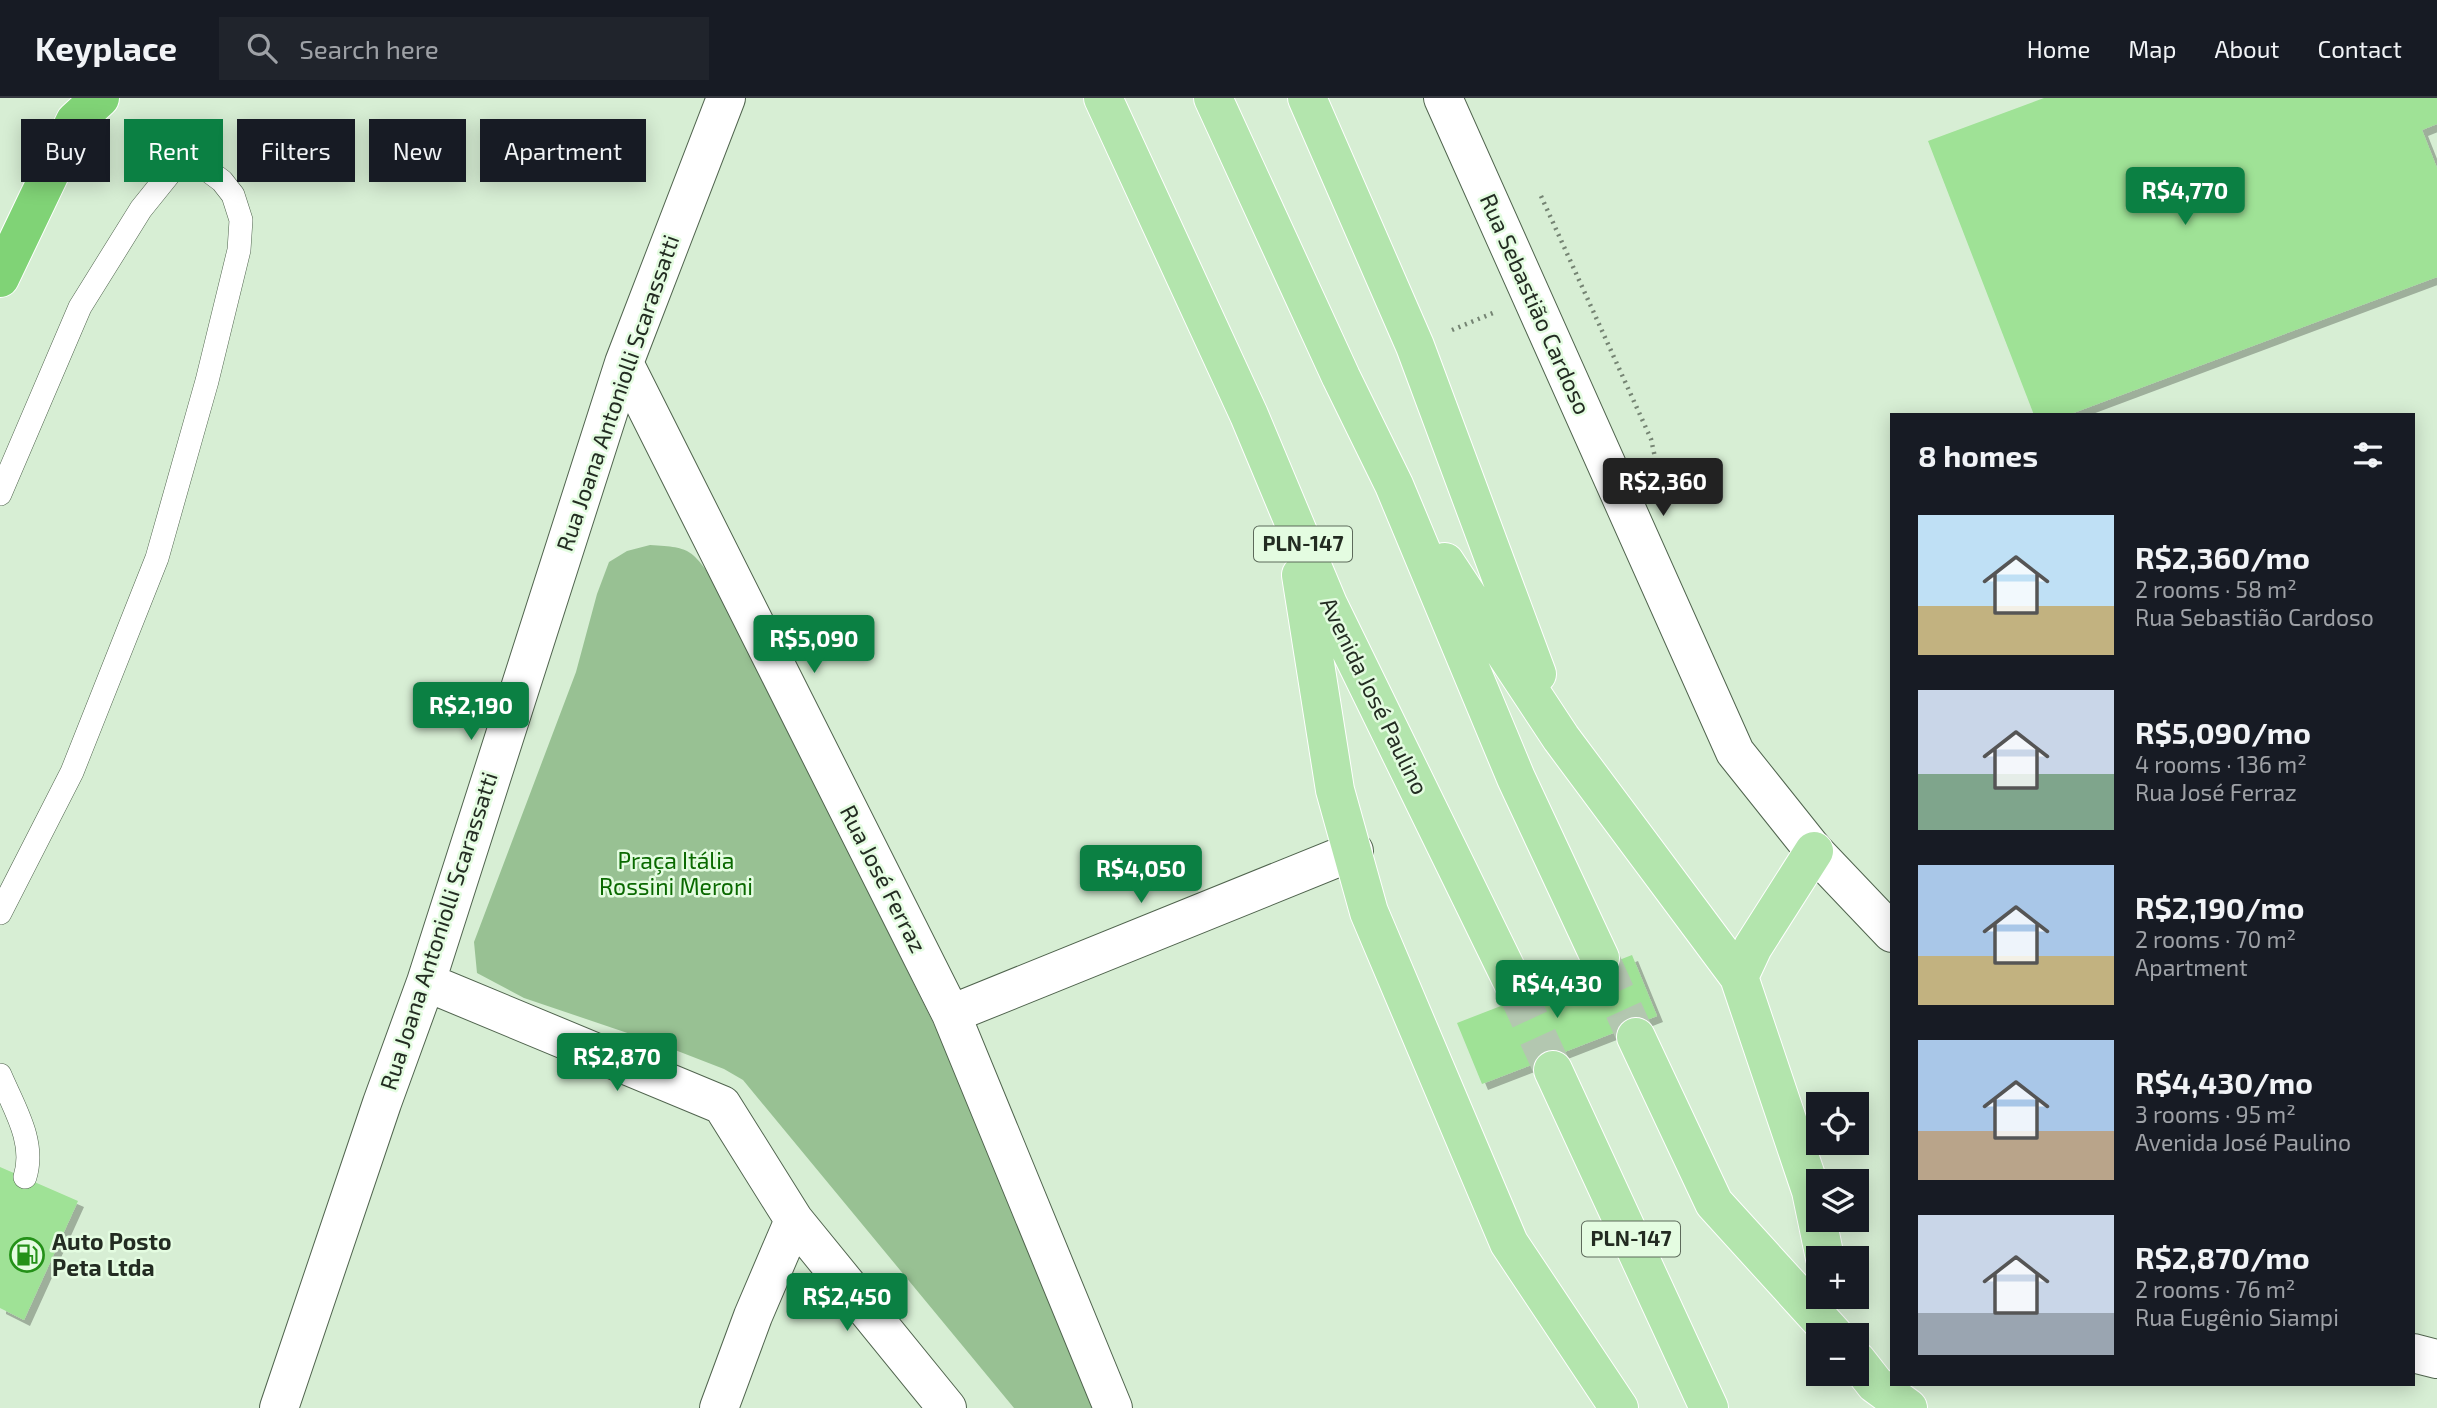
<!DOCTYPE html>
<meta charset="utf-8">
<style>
:root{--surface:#171b24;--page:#20242c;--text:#f1f3f6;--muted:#9ea1a6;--line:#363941;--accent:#0b8043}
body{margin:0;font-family:"Exo 2",sans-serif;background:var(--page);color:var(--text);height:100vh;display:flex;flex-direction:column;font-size:26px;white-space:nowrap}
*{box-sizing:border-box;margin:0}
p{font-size:23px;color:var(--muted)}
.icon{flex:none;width:38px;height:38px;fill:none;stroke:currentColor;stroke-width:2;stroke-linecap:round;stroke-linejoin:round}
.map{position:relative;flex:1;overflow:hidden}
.details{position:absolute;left:1890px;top:315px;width:525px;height:973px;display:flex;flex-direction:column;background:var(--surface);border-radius:0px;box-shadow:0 4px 18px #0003}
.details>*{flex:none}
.hud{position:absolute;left:21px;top:21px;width:665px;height:63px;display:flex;gap:14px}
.buttons{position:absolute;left:1806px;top:994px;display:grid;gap:14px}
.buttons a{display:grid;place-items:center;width:63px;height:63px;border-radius:0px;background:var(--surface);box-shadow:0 4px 18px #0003;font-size:35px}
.price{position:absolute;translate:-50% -60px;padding:0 16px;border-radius:7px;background:var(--accent);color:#fff;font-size:23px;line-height:46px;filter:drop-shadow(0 2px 4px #0008)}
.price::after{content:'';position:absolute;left:50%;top:42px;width:21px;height:16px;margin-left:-10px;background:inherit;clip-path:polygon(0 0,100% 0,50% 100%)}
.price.active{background:#222;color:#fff}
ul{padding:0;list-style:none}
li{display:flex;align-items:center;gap:21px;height:175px;padding:0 28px}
li span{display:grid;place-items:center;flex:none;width:196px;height:140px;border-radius:0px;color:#555}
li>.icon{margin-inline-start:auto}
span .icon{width:84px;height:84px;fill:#fffc;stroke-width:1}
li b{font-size:30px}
h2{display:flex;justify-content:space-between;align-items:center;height:84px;padding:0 28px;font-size:30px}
.chip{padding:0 24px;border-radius:0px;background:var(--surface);box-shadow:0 4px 18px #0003;font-size:24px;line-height:63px}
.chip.active{background:var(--accent);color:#fff}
header{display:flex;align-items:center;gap:42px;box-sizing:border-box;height:98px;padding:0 35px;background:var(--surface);border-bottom:2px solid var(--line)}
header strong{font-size:33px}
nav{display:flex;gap:38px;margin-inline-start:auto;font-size:24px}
.search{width:490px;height:63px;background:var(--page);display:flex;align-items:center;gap:18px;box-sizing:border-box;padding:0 24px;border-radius:0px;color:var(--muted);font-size:26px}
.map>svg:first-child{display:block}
.green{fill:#98c193}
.building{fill:#9fe296;filter:url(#shadow)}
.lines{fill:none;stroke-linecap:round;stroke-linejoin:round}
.primary-tunnel{stroke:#b3c7b0;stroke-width:38;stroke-dasharray:38 19;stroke-linecap:butt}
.lane-casing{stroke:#50644e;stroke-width:24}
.street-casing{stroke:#50644e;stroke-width:40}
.primary-casing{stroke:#fff;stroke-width:40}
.highway-casing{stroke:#fff;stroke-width:40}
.path{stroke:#758473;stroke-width:4.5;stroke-dasharray:2 5;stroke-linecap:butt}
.lane{stroke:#fff;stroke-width:23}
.street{stroke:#fff;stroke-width:38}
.primary{stroke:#b3e5ad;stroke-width:38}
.highway{stroke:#80d376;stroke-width:38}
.labels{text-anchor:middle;stroke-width:5;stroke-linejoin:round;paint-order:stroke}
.shield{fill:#e4fce1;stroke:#5d6a5b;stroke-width:2}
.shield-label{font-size:21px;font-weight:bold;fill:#232c22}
.street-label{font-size:23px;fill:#232c22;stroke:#e4fce1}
.park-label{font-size:23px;fill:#0a6900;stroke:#e4fce1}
.poi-label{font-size:23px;font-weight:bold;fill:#232c22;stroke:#e4fce1;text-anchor:start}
</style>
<header>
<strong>Keyplace</strong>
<div class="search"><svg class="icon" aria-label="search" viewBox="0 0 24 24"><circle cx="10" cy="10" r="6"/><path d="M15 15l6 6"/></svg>Search here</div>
<nav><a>Home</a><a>Map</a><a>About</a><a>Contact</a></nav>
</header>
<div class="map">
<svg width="2437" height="1310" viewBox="0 0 2437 1310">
<defs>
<filter id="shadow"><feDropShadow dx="6" dy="6" stdDeviation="0" flood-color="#0004"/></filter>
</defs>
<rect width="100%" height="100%" fill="#d7eed4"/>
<path class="green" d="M650,447C693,449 692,453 717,487L949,957L1099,1310H1014L743,982L724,971L657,945L524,900L477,875L474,844L576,574L597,496L609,464L627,453Z"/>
<path class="building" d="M2044,0H2437V26L2422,32L2437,70V179L2068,317H2034L1928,43Z
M1632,857L1657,918L1482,986L1457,925Z
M0,1069L78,1103L24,1222L0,1210Z"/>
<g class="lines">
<path class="primary-tunnel" d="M1600,860L1636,939
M1514,887L1553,972"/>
<g class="lane-casing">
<path id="lane" d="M0,396L80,209L141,111L170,75L184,66H196L206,71L222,83L233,97L241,122L239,152L207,283L157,460L72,674L0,815
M0,977C14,1010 36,1044 25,1079"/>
</g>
<g class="street-casing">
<path id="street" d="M1443,0L1735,654L1814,753L1892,835
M624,265L951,916L1113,1310
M426,884L722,1007L794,1122L947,1310
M951,916L1354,753
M2413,1255L2437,1261
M279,1310L382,1005L426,884L624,265L726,0
M719,1310L753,1218L794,1122"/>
</g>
<g class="primary-casing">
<path id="primary" d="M1103,0L1249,317L1328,506L1514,887
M1213,0L1341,279L1394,387L1516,680L1600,860
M1307,0L1415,248L1537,576
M1445,464L1561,640L1739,879L1811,1093L1825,1160
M1301,477L1335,692L1369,814L1509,1145L1619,1310
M1739,879L1753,849L1814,753
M1636,939L1714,1105L1834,1237
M1553,972L1709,1310
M1857,1263L1875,1286L1908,1310"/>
</g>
<g class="highway-casing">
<path id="highway" d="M0,180L75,23L100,0"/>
</g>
<path class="path" d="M1541,98L1651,341L1658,373
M1452,232L1493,215"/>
<use href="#lane" class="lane"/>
<use href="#street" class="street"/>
<use href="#primary" class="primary"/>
<use href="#highway" class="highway"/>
</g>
<defs>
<g id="fuel-ring" transform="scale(1.75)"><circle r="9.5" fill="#e4fce1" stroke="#249118" stroke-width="1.5"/><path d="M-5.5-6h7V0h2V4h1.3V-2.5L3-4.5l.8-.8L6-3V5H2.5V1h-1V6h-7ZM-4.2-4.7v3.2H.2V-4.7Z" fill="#249118"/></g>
</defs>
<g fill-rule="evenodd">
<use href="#fuel-ring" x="27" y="1157"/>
</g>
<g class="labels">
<g class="shield">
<rect x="1254" y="428.5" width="98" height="35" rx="5"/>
<rect x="1582" y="1123.5" width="98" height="35" rx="5"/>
</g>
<g class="shield-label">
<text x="1303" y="453">PLN-147</text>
<text x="1631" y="1148">PLN-147</text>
</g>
<g class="street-label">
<text transform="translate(1535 206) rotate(66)" y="8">Rua Sebastião Cardoso</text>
<text transform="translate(618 295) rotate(-71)" y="8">Rua Joana Antoniolli Scarassatti</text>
<text transform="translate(1374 598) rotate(64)" y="8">Avenida José Paulino</text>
<text transform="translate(883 781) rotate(63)" y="8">Rua José Ferraz</text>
<text transform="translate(439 833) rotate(-72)" y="8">Rua Joana Antoniolli Scarassatti</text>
</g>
<g class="park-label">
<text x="676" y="771">Praça Itália<tspan x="676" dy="26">Rossini Meroni</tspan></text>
</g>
<g class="poi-label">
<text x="52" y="1152">Auto Posto<tspan x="52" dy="26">Peta Ltda</tspan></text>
</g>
</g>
</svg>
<div class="buttons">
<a><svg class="icon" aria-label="locate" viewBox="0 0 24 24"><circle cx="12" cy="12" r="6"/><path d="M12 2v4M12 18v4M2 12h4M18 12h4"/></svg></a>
<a><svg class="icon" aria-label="layers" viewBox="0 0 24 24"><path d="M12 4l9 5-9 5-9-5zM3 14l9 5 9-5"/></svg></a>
<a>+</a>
<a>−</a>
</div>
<b class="price" style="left:2185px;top:129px">R$4,770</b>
<b class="price active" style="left:1663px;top:420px">R$2,360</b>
<b class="price" style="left:814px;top:577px">R$5,090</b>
<b class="price" style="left:471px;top:644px">R$2,190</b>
<b class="price" style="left:1141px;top:807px">R$4,050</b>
<b class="price" style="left:1557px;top:922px">R$4,430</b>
<b class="price" style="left:617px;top:995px">R$2,870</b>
<b class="price" style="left:847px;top:1235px">R$2,450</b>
<div class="hud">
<a class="chip">Buy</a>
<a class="chip active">Rent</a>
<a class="chip">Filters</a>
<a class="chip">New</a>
<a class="chip">Apartment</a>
</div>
<section class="details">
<h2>8 homes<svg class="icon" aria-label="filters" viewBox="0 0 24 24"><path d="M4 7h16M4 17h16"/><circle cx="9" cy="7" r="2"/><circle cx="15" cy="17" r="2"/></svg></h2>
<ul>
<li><span style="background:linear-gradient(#bfe0f5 65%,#c2b280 0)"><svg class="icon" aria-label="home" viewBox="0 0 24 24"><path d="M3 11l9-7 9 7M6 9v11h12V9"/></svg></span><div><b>R$2,360/mo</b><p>2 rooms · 58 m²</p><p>Rua Sebastião Cardoso</p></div></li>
<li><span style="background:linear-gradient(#c9d6e8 60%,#7fa58c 0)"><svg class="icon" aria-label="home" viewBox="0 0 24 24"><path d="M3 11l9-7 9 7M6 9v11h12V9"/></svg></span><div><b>R$5,090/mo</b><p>4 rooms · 136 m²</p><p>Rua José Ferraz</p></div></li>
<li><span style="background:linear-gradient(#a9c7e8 65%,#c2b280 0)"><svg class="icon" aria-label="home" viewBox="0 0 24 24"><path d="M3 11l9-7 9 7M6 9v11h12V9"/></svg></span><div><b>R$2,190/mo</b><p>2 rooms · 70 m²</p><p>Apartment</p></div></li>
<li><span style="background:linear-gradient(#a9c7e8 65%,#b9a48a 0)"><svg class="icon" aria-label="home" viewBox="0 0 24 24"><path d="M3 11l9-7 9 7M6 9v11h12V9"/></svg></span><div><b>R$4,430/mo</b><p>3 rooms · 95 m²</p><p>Avenida José Paulino</p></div></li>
<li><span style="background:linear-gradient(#c9d6e8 70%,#9aa5b1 0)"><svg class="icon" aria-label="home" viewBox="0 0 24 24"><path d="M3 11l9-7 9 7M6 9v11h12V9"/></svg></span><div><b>R$2,870/mo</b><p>2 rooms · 76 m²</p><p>Rua Eugênio Siampi</p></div></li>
</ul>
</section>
</div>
